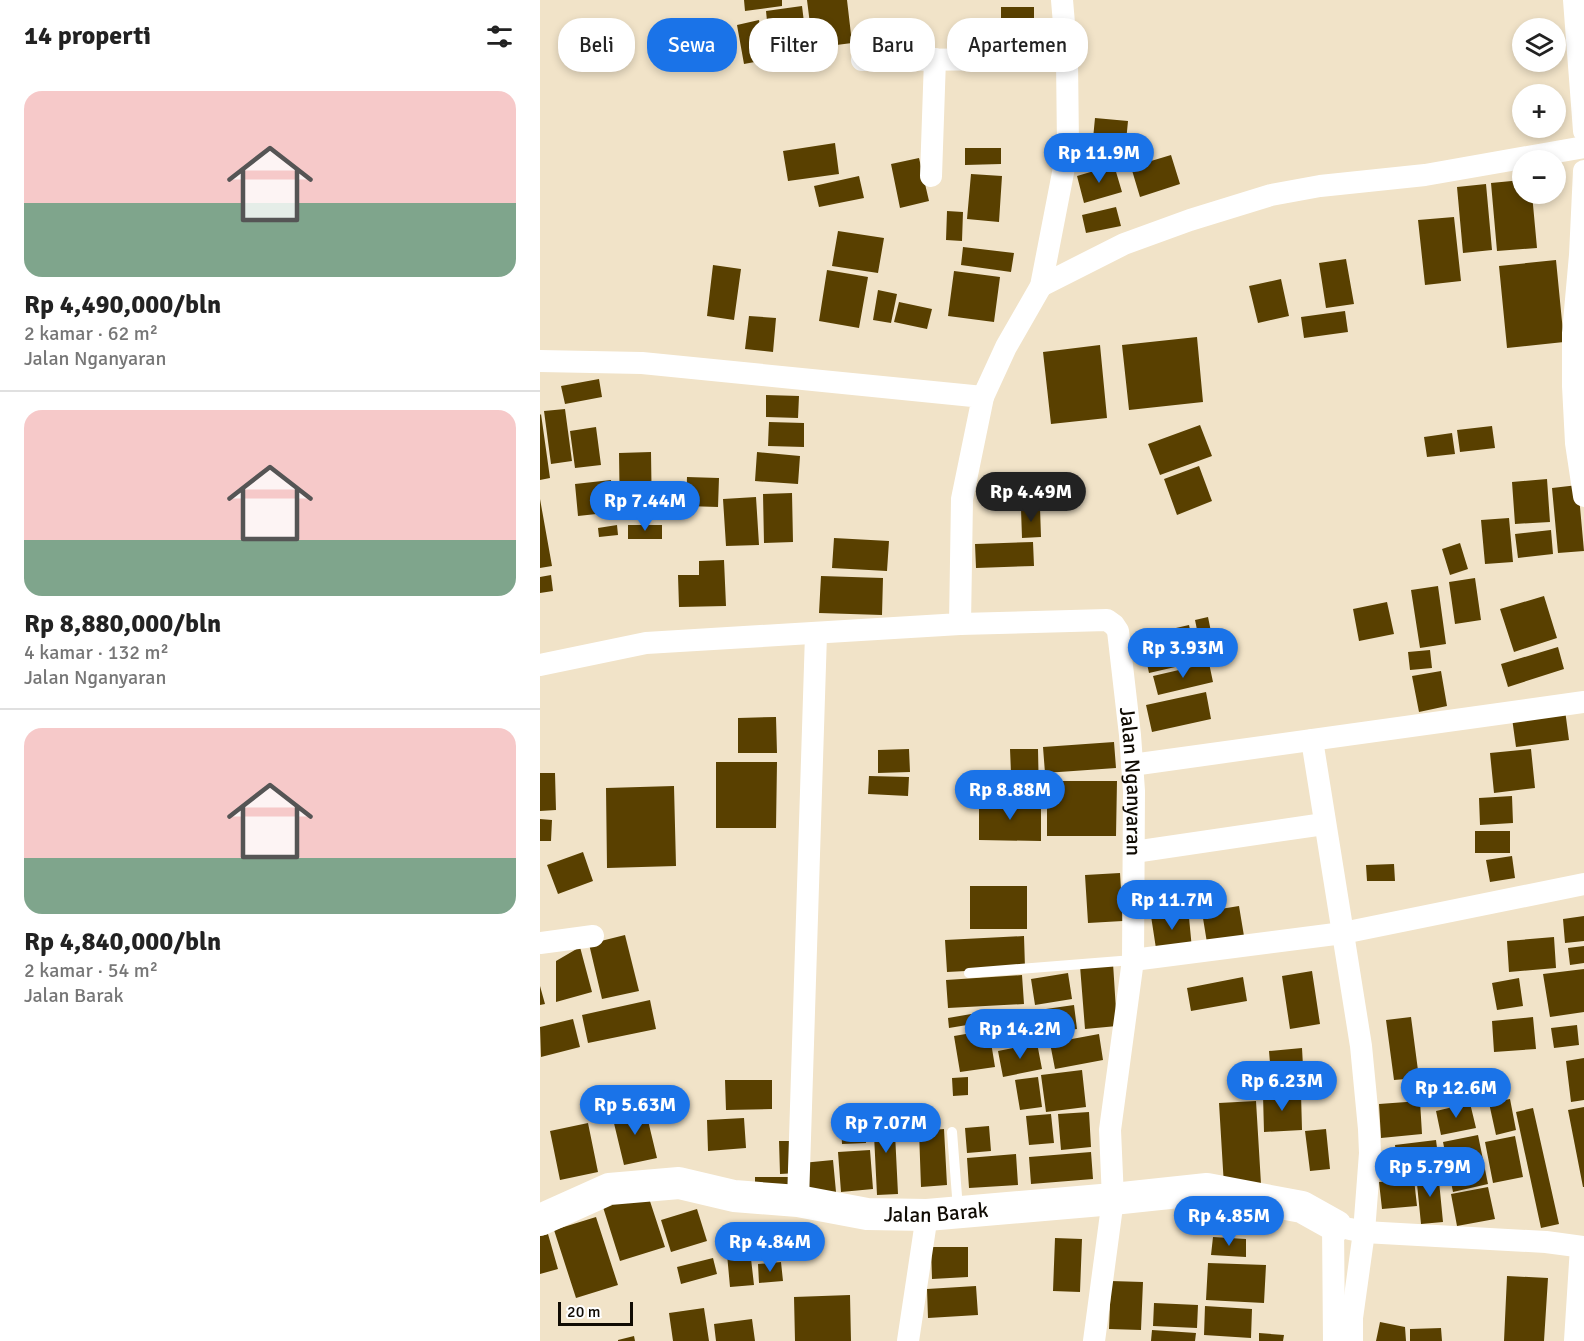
<!DOCTYPE html>
<html lang="id">
<meta charset="utf-8">
<style>
:root{--surface:#fff;--page:#f2f2f2;--text:#222;--muted:#767676;--line:#e0e0e0;--accent:#1a73e8}
body{margin:0;font-family:Signika,sans-serif;background:var(--page);color:var(--text);height:100vh;display:flex;flex-direction:column;font-size:22px;white-space:nowrap}
*{box-sizing:border-box;margin:0}
p{font-size:20px;color:var(--muted)}
.icon{flex:none;width:33px;height:33px;fill:none;stroke:currentColor;stroke-width:2;stroke-linecap:round;stroke-linejoin:round}
.map{position:relative;flex:1;overflow:hidden}
.panel{display:flex;flex-direction:column;background:var(--surface);width:540px}
.panel>*{flex:none}
.top-card{position:absolute;left:18px;top:18px;width:570px;height:54px;display:flex;gap:12px}
.tools{position:absolute;left:972px;top:18px;display:grid;gap:12px}
.tools a{display:grid;place-items:center;width:54px;height:54px;border-radius:50%;background:var(--surface);box-shadow:0 3px 9px #0003;font-size:30px}
.scale{position:absolute;left:18px;bottom:15px;width:75px;box-sizing:border-box;padding-left:6px;border:3px solid #100b03;border-top:0;font-size:16px;line-height:21px;white-space:nowrap;color:#100b03;-webkit-text-stroke:4px #fff;paint-order:stroke}
.price{position:absolute;translate:-50% -51px;padding:0 14px;border-radius:21px;background:var(--accent);color:#fff;font-size:20px;line-height:39px;filter:drop-shadow(0 2px 3px #0008)}
.price::after{content:'';position:absolute;left:50%;top:36px;width:18px;height:14px;margin-left:-9px;background:inherit;clip-path:polygon(0 0,100% 0,50% 100%)}
.price.active{background:#222;color:#fff}
ul{padding:0;list-style:none}
li{display:grid;align-content:center;gap:12px;height:318px;padding:0 24px}
li+li{border-top:2px solid var(--line)}
li span{display:grid;place-items:center;height:186px;border-radius:18px;color:#555}
li>.icon{margin-inline-start:auto}
span .icon{width:108px;height:108px;fill:#fffc;stroke-width:1}
li b{font-size:26px}
h2{display:flex;justify-content:space-between;align-items:center;height:72px;padding:0 24px;font-size:26px}
.pill{padding:0 21px;border-radius:24px;background:var(--surface);box-shadow:0 3px 9px #0003;font-size:21px;line-height:54px}
.pill.active{background:var(--accent);color:#fff}
main{display:flex;flex:1;min-height:0}
.map>svg:first-child{display:block}
.building{fill:#594000}
.lines{fill:none;stroke-linecap:round;stroke-linejoin:round}
.lane{stroke:#fff;stroke-width:10}
.street{stroke:#fff;stroke-width:22}
.secondary{stroke:#fff;stroke-width:32}
.labels{text-anchor:middle;stroke-width:6;stroke-linejoin:round;paint-order:stroke}
.street-label{font-size:21px;fill:#100b03;stroke:#fff}
</style>
<main>
<section class="panel">
<h2>14 properti<svg class="icon" aria-label="filters" viewBox="0 0 24 24"><path d="M4 7h16M4 17h16"/><circle cx="9" cy="7" r="2"/><circle cx="15" cy="17" r="2"/></svg></h2>
<ul>
<li><span style="background:linear-gradient(#f6c9c9 60%,#7fa58c 0)"><svg class="icon" aria-label="home" viewBox="0 0 24 24"><path d="M3 11l9-7 9 7M6 9v11h12V9"/></svg></span><div><b>Rp 4,490,000/bln</b><p>2 kamar · 62 m²</p><p>Jalan Nganyaran</p></div></li>
<li><span style="background:linear-gradient(#f6c9c9 70%,#7fa58c 0)"><svg class="icon" aria-label="home" viewBox="0 0 24 24"><path d="M3 11l9-7 9 7M6 9v11h12V9"/></svg></span><div><b>Rp 8,880,000/bln</b><p>4 kamar · 132 m²</p><p>Jalan Nganyaran</p></div></li>
<li><span style="background:linear-gradient(#f6c9c9 70%,#7fa58c 0)"><svg class="icon" aria-label="home" viewBox="0 0 24 24"><path d="M3 11l9-7 9 7M6 9v11h12V9"/></svg></span><div><b>Rp 4,840,000/bln</b><p>2 kamar · 54 m²</p><p>Jalan Barak</p></div></li>
</ul>
</section>
<div class="map">
<svg width="1044" height="1341" viewBox="0 0 1044 1341">
<rect width="100%" height="100%" fill="#f1e3c8"/>
<path class="building" d="M204,0H242V6L205,11Z
M267,0H307L312,43L273,48Z
M262,6L268,55L231,60L226,11Z
M461,7H494V52H461Z
M219,20L226,60L204,64L197,25Z
M555,118L588,121L585,152L552,149Z
M295,143L299,174L248,181L243,151Z
M425,148H461V164L425,165Z
M631,155L640,184L600,197L591,167Z
M379,158L389,201L360,208L351,164Z
M574,165L582,192L544,203L537,176Z
M431,174L462,176L459,222L427,219Z
M319,176L324,198L279,207L274,186Z
M982,180V194H992L997,248L957,251L951,183Z
M946,184L952,250L923,253L917,187Z
M576,207L581,226L546,233L542,215Z
M407,211L423,212L422,241L406,240Z
M914,217L921,281L885,285L878,220Z
M298,231L344,238L338,273L292,266Z
M423,247L474,253L471,272L421,265Z
M806,259L814,304L786,308L779,263Z
M1016,260L1024,342L967,348L959,266Z
M173,265L201,269L194,320L167,316Z
M287,270L328,277L319,328L279,321Z
M414,271L460,277L454,322L408,316Z
M741,279L749,316L718,323L709,286Z
M338,290L357,294L351,323L333,320Z
M359,302L392,309L387,329L354,322Z
M805,311L808,332L764,338L761,317Z
M209,316L236,318L233,352L205,349Z
M657,337L663,402L589,410L582,345Z
M560,345L567,418L511,424L503,352Z
M59,379L62,397L25,404L21,386Z
M226,395L259,396L258,418L226,417Z
M25,409L32,461L11,464L4,411Z
M1,414L10,478L0,480V415Z
M229,422L264,423V447L228,446Z
M660,425L672,456L620,475L608,444Z
M952,426L955,448L920,452L917,430Z
M56,427L61,465L35,468L30,431Z
M912,433L915,454L887,457L884,437Z
M111,452L112,520H80L79,453Z
M217,452L260,456L258,484L215,481Z
M659,466L672,501L637,515L624,479Z
M147,477L179,478L178,507L146,506Z
M1007,479L1010,522L975,524L972,482Z
M71,480L75,512L38,516L35,484Z
M1038,485L1044,551L1018,553L1012,488Z
M252,493L253,542L224,543L223,494Z
M216,497L219,545L186,546L183,499Z
M0,499L12,566L0,568Z
M500,508L501,537L482,538L481,509Z
M969,518L973,562L945,564L941,520Z
M77,525L78,535L59,537L58,528Z
M88,525H122V539H88Z
M1011,530L1013,554L978,558L975,534Z
M294,538L349,541L347,571L292,568Z
M493,542L494,566L436,568L435,544Z
M920,543L928,569L910,575L902,549Z
M184,560L186,606L139,607L138,575H159V561Z
M11,575L13,591L0,593V577Z
M281,576L343,578L342,615L279,613Z
M935,578L941,620L915,624L909,582Z
M898,586L906,644L880,648L871,590Z
M1004,596L1017,638L974,652L960,609Z
M847,602L854,634L819,641L813,609Z
M668,617L676,656L663,659L655,620Z
M649,625L657,662L609,673L601,636Z
M1018,647L1024,669L968,687L961,664Z
M890,650L892,668L870,670L868,652Z
M669,663L673,682L618,695L613,676Z
M901,671L907,706L879,712L872,676Z
M666,692L671,719L612,732L606,705Z
M1025,710L1029,740L976,747L972,718Z
M236,717L237,753H198V718Z
M574,742L576,768L505,773L503,747Z
M369,749L370,772L338,773V750Z
M470,749H498L499,798L446,799L445,773H471Z
M991,749L995,788L954,793L950,753Z
M176,762H237L236,828H176Z
M0,773H15L16,810L0,811Z
M329,776L369,777L368,796L328,794Z
M507,781H577L576,836H507Z
M134,786L136,866L67,868L66,788Z
M972,796L973,823L940,825L939,798Z
M439,801L501,802V841L439,840Z
M0,819L12,820L11,841H0Z
M935,831H970V853H935Z
M43,852L53,881L18,894L7,865Z
M972,856L975,878L950,882L946,860Z
M854,864L855,881H827L826,865Z
M580,873L583,921L548,923L545,875Z
M430,886H487V929H430Z
M699,906L705,942L668,949L662,912Z
M648,907L652,949L617,955L611,916Z
M1044,916V941L1025,943L1023,919Z
M85,935L99,991L62,999L49,944Z
M484,936L485,968L407,972L405,940Z
M1014,937L1016,968L969,972L967,941Z
M1044,946V963L1030,965L1028,948Z
M40,947L52,992L16,1002V961Z
M573,963L577,1026L545,1029L540,966Z
M1044,969V1012L1010,1017L1003,974Z
M772,971L780,1024L750,1029L742,976Z
M528,973L532,999L495,1005L491,979Z
M482,975L484,1004L408,1008L406,980Z
M703,977L707,1001L651,1011L647,988Z
M979,978L983,1006L957,1010L952,983Z
M0,986L5,1004L0,1005Z
M110,1000L116,1029L48,1043L42,1015Z
M534,1005L537,1029L473,1037L471,1014Z
M437,1013L439,1023L409,1028L408,1018Z
M871,1017L879,1078L854,1080L846,1020Z
M993,1017L996,1049L954,1052L952,1021Z
M33,1019L40,1047L1,1057L0,1027Z
M1037,1025L1039,1045L1014,1048L1011,1028Z
M449,1030L455,1067L420,1072L414,1036Z
M559,1034L563,1060L515,1069L510,1043Z
M497,1043L502,1069L463,1077L458,1051Z
M762,1048L764,1084L732,1087L729,1051Z
M1044,1058V1100L1031,1102L1026,1061Z
M542,1070L546,1107L506,1112L501,1075Z
M428,1077V1095L413,1096L412,1078Z
M498,1077L502,1107L480,1110L475,1080Z
M185,1080H232V1109L186,1110Z
M761,1093L762,1130L724,1132L723,1095Z
M970,1099L976,1130L956,1135L949,1103Z
M716,1101L721,1184L684,1186L679,1103Z
M880,1101L882,1134L841,1138L839,1104Z
M930,1103L936,1128L901,1135L896,1111Z
M1044,1107V1187H1043L1028,1110Z
M105,1108L117,1158L84,1165L72,1115Z
M993,1108L1019,1224L1001,1228L976,1112Z
M395,1111L397,1127L379,1129L378,1112Z
M549,1112L551,1147L521,1150L518,1114Z
M354,1113L358,1194L337,1195L333,1115Z
M511,1114L514,1143L489,1145L486,1116Z
M204,1118L206,1148L168,1151L167,1120Z
M48,1123L58,1172L20,1180L10,1131Z
M325,1123L326,1143L302,1144L301,1124Z
M449,1126L451,1151L427,1153L425,1128Z
M404,1129L407,1185L381,1187L379,1131Z
M786,1129L790,1169L770,1171L765,1131Z
M938,1135L948,1184L913,1192L903,1142Z
M975,1136L983,1177L953,1183L945,1142Z
M896,1140L899,1163L857,1168L855,1145Z
M239,1141H255L257,1173L240,1174Z
M330,1150L333,1189L301,1192L298,1152Z
M551,1152L553,1179L491,1184L489,1157Z
M476,1154L478,1185L429,1188L427,1158Z
M293,1160L296,1192L265,1195L262,1163Z
M898,1171L903,1222L881,1224L876,1174Z
M215,1177H251V1191L215,1192Z
M874,1179L877,1206L842,1209L839,1182Z
M948,1187L955,1219L917,1226L911,1194Z
M106,1189L125,1247L80,1261L62,1204Z
M157,1209L167,1241L131,1252L121,1220Z
M56,1217L78,1285L36,1298L14,1230Z
M8,1234L18,1269L0,1274V1236Z
M673,1237L706,1239V1257L671,1255Z
M515,1238L542,1239L540,1292L513,1291Z
M209,1241L214,1285L190,1287L186,1243Z
M391,1247H428V1277L392,1279Z
M173,1258L177,1274L141,1284L137,1267Z
M241,1262L243,1281L219,1283L218,1264Z
M668,1263L726,1265L724,1303L666,1300Z
M967,1276L1008,1278L1004,1341H964Z
M571,1281L603,1282L601,1330L569,1329Z
M436,1286L438,1315L388,1318L387,1289Z
M310,1295L311,1341H255L254,1297Z
M614,1303L658,1305L657,1328L613,1326Z
M665,1306L712,1309L711,1338L664,1335Z
M164,1308L169,1341H133L129,1313Z
M212,1319L215,1341H176L174,1324Z
M840,1322L865,1327L866,1341H836Z
M901,1328L902,1341H870V1329Z
M612,1330L656,1333L655,1341H611Z
M719,1333L744,1335L743,1341H719Z
M94,1336L95,1341H78V1340Z"/>
<g class="lines">
<path class="lane" d="M429,973L593,960
M412,1132L418,1209"/>
<g class="street">
<path d="M1034,0L1044,131"/>
<path d="M322,60L527,59"/>
<path d="M1044,171L1040,255L1033,333V386L1036,443L1044,496"/>
<path d="M391,176L395,59"/>
<path d="M501,286L584,244L650,220L731,195L780,186L885,175L1044,147"/>
<path d="M0,361L102,363L443,397L422,499L420,624L106,643L0,665"/>
<path d="M443,397L466,347L501,286L528,147L527,59L522,0"/>
<path id="s1" d="M420,624L567,620L574,625L578,631L590,735L594,791L593,960L570,1130L573,1199L554,1341"/>
<path d="M772,740L821,1046L829,1129L830,1153L824,1232L812,1318V1341"/>
<path d="M592,765L1044,702"/>
<path d="M594,852L784,824"/>
<path d="M0,943L53,936"/>
<path d="M593,960L803,933L1044,884"/>
<path d="M258,1201L276,634"/>
<path d="M793,1224L794,1341"/>
<path d="M810,1229L824,1232L1006,1242L1044,1247"/>
<path d="M368,1341L387,1215"/>
<path d="M1035,1341L1041,1247"/>
</g>
<path class="secondary" id="s2" d="M0,1220L69,1189L139,1183L194,1196L258,1201L327,1214L387,1215L573,1199L667,1189L762,1207L796,1226"/>
</g>
<g class="labels">
<g class="street-label">
<text dy="7" stroke="none"><textPath href="#s1" startOffset="314">Jalan Nganyaran</textPath></text>
<text dy="7" stroke="none"><textPath href="#s2" startOffset="406">Jalan Barak</textPath></text>
</g>
</g>
</svg>
<div class="tools">
<a><svg class="icon" aria-label="layers" viewBox="0 0 24 24"><path d="M12 4l9 5-9 5-9-5zM3 14l9 5 9-5"/></svg></a>
<a>+</a>
<a>−</a>
</div>
<div class="scale">20 m</div>
<b class="price" style="left:559px;top:184px">Rp 11.9M</b>
<b class="price active" style="left:491px;top:523px">Rp 4.49M</b>
<b class="price" style="left:105px;top:532px">Rp 7.44M</b>
<b class="price" style="left:643px;top:679px">Rp 3.93M</b>
<b class="price" style="left:470px;top:821px">Rp 8.88M</b>
<b class="price" style="left:632px;top:931px">Rp 11.7M</b>
<b class="price" style="left:480px;top:1060px">Rp 14.2M</b>
<b class="price" style="left:742px;top:1112px">Rp 6.23M</b>
<b class="price" style="left:916px;top:1119px">Rp 12.6M</b>
<b class="price" style="left:95px;top:1136px">Rp 5.63M</b>
<b class="price" style="left:346px;top:1154px">Rp 7.07M</b>
<b class="price" style="left:890px;top:1198px">Rp 5.79M</b>
<b class="price" style="left:689px;top:1247px">Rp 4.85M</b>
<b class="price" style="left:230px;top:1273px">Rp 4.84M</b>
<div class="top-card">
<a class="pill">Beli</a>
<a class="pill active">Sewa</a>
<a class="pill">Filter</a>
<a class="pill">Baru</a>
<a class="pill">Apartemen</a>
</div>
</div>
</main>
